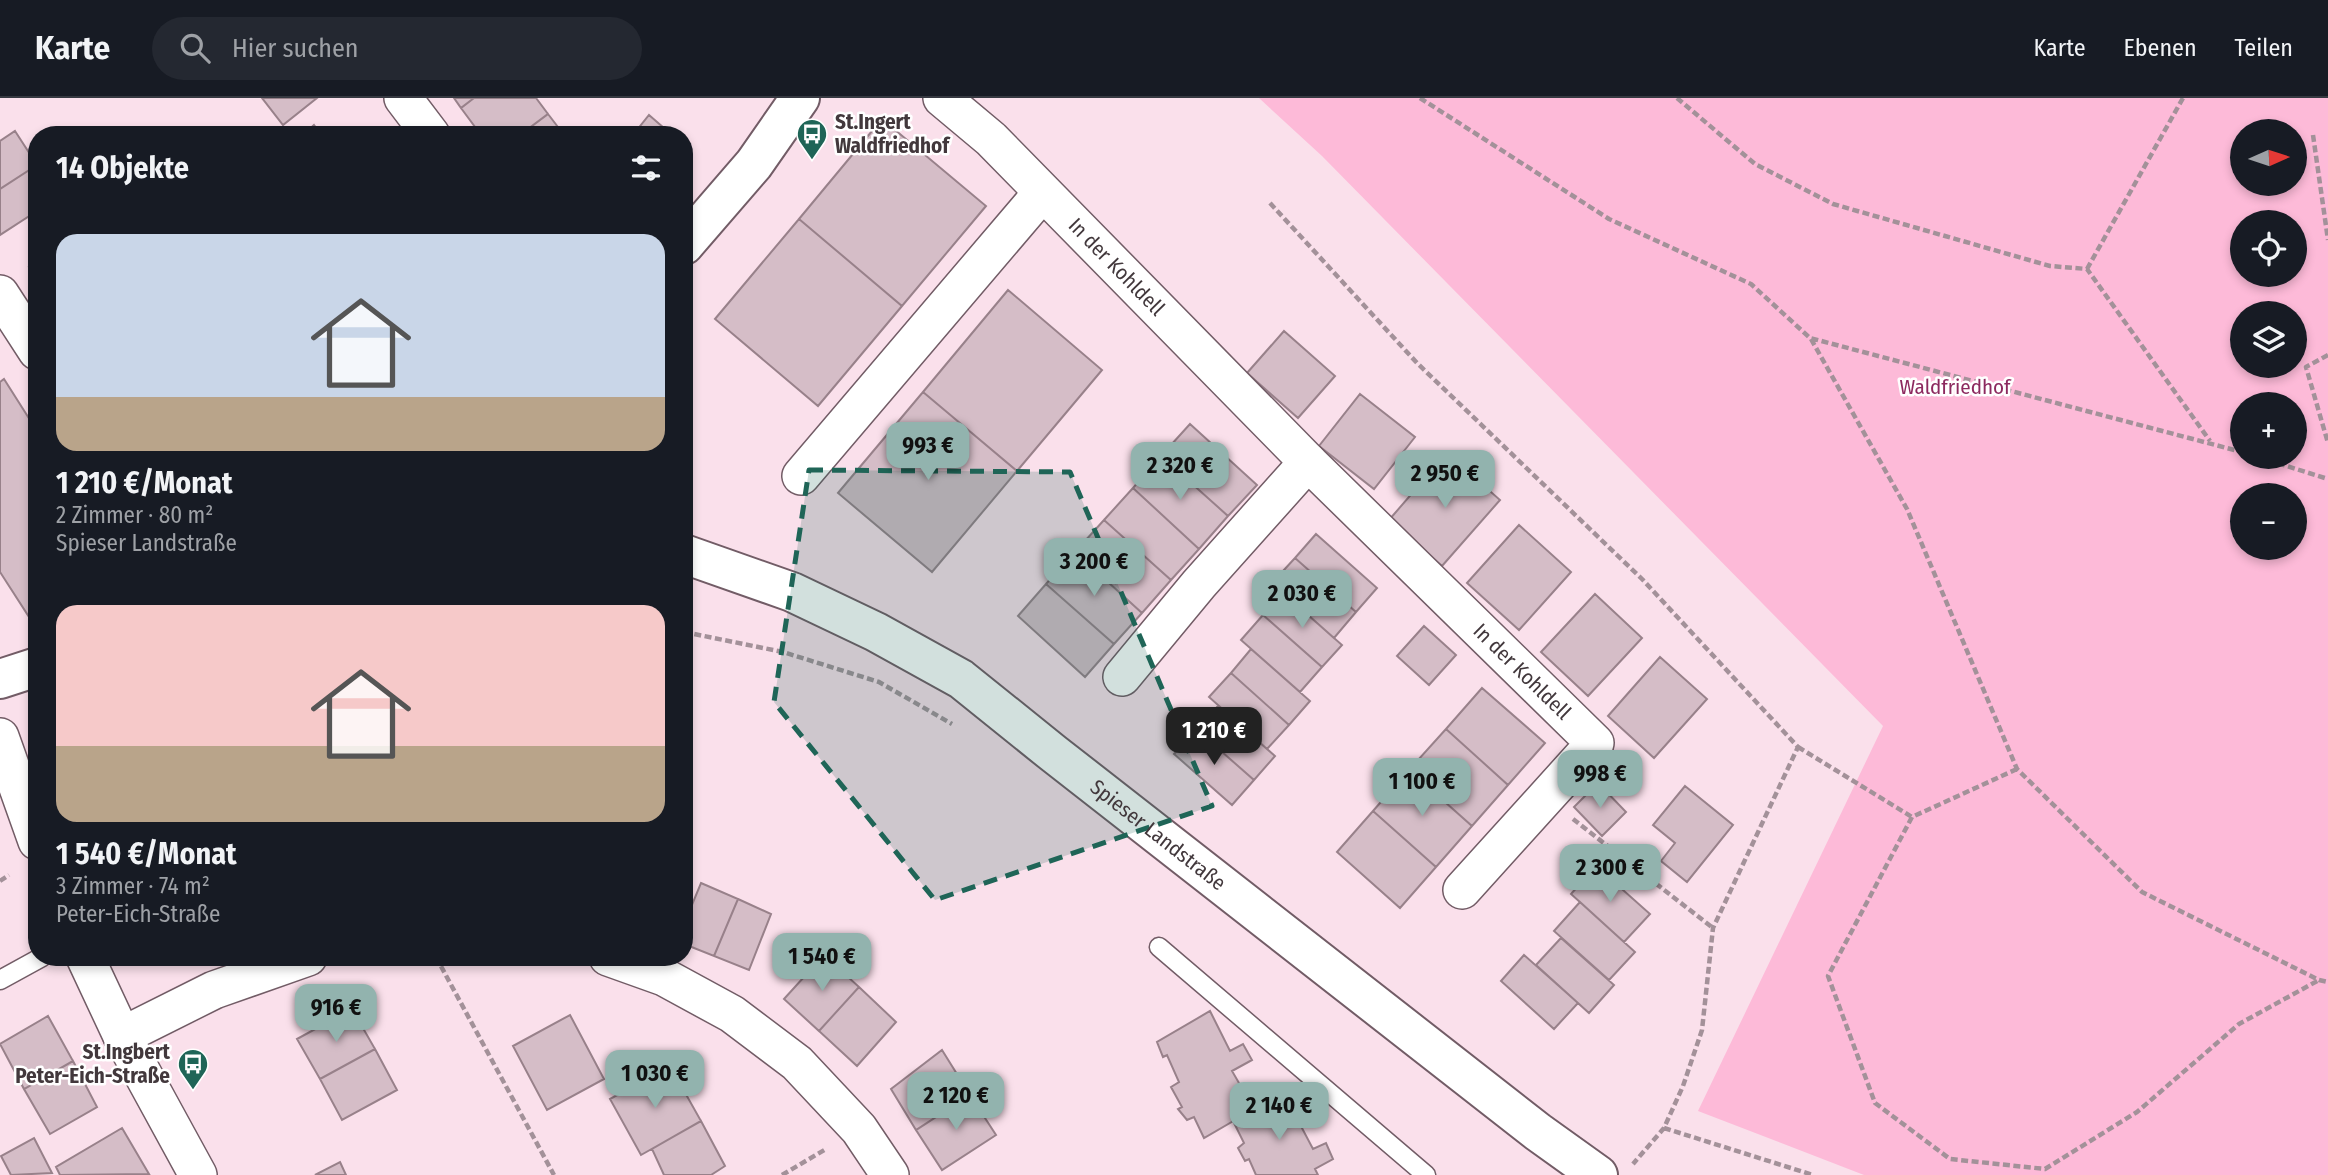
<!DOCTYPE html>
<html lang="de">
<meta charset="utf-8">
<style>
:root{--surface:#171b24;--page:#242831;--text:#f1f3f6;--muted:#9ea1a6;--line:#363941;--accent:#92b3ae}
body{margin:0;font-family:"Fira Sans Condensed",sans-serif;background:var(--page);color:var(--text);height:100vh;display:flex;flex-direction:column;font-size:26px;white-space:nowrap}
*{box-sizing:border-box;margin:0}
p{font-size:23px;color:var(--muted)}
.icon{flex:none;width:38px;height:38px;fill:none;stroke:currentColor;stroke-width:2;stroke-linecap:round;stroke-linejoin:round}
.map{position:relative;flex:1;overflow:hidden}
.sheet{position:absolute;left:28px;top:28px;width:665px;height:840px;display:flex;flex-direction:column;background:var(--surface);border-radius:28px;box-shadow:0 4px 10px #0003}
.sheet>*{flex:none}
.needle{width:46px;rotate:87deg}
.fabs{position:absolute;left:2230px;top:21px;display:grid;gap:14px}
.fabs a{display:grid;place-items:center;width:77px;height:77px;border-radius:50%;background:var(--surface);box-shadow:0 4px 10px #0003;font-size:35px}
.price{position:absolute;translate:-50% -60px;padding:0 16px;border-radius:14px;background:var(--accent);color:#111;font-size:23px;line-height:46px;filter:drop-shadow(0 2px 4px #0008)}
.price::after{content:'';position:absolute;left:50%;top:42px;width:21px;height:16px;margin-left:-10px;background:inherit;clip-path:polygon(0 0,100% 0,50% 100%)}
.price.active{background:#222;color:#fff}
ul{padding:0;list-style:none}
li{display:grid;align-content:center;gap:14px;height:371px;padding:0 28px}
li span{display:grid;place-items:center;height:217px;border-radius:21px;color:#555}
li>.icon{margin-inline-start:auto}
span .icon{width:126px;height:126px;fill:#fffc;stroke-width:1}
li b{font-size:30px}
h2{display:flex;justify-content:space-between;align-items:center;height:84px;padding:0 28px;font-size:30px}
header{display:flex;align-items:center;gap:42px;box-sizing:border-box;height:98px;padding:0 35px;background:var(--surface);border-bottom:2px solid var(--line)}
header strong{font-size:33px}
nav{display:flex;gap:38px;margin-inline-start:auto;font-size:24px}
.search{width:490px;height:63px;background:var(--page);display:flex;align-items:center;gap:18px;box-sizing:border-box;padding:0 24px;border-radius:38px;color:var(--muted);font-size:26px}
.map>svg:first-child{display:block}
.green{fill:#fdbad8;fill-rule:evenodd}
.building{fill:#d5bdc7;stroke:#98818a;stroke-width:2}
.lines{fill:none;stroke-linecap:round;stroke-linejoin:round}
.service-casing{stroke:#725c66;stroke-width:21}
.minor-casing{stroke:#725c66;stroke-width:40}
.tertiary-casing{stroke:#725c66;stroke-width:42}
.path{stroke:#a39199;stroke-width:4.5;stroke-dasharray:7 3.5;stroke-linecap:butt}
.service{stroke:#fff;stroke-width:18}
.minor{stroke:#fff;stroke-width:37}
.tertiary{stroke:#fff;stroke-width:38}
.marked{fill:#1f6557;fill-opacity:0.2;stroke:#1f6557;stroke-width:5;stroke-dasharray:14 9;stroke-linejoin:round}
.labels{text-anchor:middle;stroke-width:5;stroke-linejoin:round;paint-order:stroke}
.poi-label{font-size:21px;font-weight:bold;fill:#42383c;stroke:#fff;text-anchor:start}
.street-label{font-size:21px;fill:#42383c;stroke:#fff}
.park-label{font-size:21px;fill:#8c295f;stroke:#fff}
</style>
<header>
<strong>Karte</strong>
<div class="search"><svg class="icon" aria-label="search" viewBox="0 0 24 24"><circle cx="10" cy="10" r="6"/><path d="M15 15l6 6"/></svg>Hier suchen</div>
<nav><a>Karte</a><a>Ebenen</a><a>Teilen</a></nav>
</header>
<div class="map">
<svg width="2328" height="1077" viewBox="0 0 2328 1077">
<rect width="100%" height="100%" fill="#fae0eb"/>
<path class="green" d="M1259,0H2328V1077H1864L1698,1013L1883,628L1322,58ZM2242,33H2294V86H2242ZM2242,124H2294V177H2242ZM2242,215H2294V268H2242ZM2242,306H2294V359H2242ZM2242,397H2294V450H2242Z"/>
<path class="building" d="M262,0H317L283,27Z
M454,0H474L461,10Z
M474,0H536L548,16L520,37H481L461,10Z
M548,16L564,37H520Z
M649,17L672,37H633Z
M882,21L986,108L902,208L799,121Z
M314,27L322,37H303Z
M15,33L37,67L0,91V43Z
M684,47L691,54L684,62Z
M37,67V113L0,137V91Z
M799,121L902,208L818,308L715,221Z
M37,163V179L29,169Z
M1008,192L1102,272L1017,373L923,294Z
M1284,233L1335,278L1298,320L1247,275Z
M4,281L37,333V518L31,522L0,474V284Z
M923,294L1017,373L932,474L838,395Z
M1360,296L1415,339L1374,391L1319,348Z
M1190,326L1257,387L1228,418L1161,358Z
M1447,355L1500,402L1442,468L1389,422Z
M1161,358L1228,418L1199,451L1133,390Z
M1133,390L1199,451L1171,482L1104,422Z
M1104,422L1171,482L1142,515L1075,454Z
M1519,427L1571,474L1519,532L1467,485Z
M1316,436L1377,490L1356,514L1295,460Z
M1075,454L1142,515L1114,546L1046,486Z
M1295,460L1356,514L1334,540L1272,485Z
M1046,486L1114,546L1085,579L1018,518Z
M1283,495L1342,547L1322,569L1263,517Z
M1595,496L1642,540L1588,598L1541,554Z
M1263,517L1322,569L1300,594L1241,542Z
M1424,528L1456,557L1429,587L1397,558Z
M1251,551L1310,603L1289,627L1231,575Z
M1660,559L1707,601L1654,660L1608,618Z
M1231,575L1289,627L1267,651L1209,599Z
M1482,590L1545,645L1508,687L1446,631Z
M1218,608L1275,658L1254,682L1197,632Z
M1446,631L1508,687L1472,728L1409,672Z
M1197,632L1254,682L1232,707L1174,656Z
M1409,672L1472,728L1436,769L1373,713Z
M1598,685L1626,714L1602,738L1574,709Z
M1685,688L1733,727L1687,784L1661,763L1675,745L1653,727Z
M1373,713L1436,769L1400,810L1337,754Z
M1596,768L1650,816L1624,844L1571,796Z
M701,785L738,801L714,858L684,846V826Z
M738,801L771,816L749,872L714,858Z
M1580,804L1635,854L1609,882L1554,833Z
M1561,840L1614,887L1589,915L1536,867Z
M824,857L859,889L819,933L784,901Z
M1524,857L1578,905L1554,931L1501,883Z
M859,889L896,924L857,968L819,933Z
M352,911L375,951L320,981L297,941Z
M1210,913L1230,953L1243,946L1252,962L1232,973L1254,1011L1204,1040L1194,1019L1187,1022L1178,1011L1182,1009L1171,989L1179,984L1167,957L1163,959L1157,944Z
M570,917L604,981L547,1012L513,948Z
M48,918L73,963L24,991L0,946Z
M375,951L397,992L342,1022L320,981Z
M942,952L970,997L916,1032L891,991Z
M73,963L97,1009L50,1036L24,991Z
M670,968L701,1023L641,1057L610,1001Z
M1284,996L1313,1051L1326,1045L1333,1061L1315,1071L1318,1077H1256L1249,1061L1245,1063L1238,1050L1244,1045L1234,1025Z
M970,997L996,1037L942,1072L916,1032Z
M701,1023L725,1068L711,1077H664L652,1051Z
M122,1030L149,1076L60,1077L56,1069Z
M34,1040L52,1075L11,1077L1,1058Z
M340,1064L346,1077H315Z"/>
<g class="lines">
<g class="service-casing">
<path id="service" d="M1159,849L1426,1077
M0,882L42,859"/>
</g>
<g class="minor-casing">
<g id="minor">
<path d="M403,0L431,37"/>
<path id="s1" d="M942,0L991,41L1308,364L1595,645L1462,792"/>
<path d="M0,196L37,253"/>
<path d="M801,378L1042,95"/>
<path d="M1122,579L1199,486L1308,364"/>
<path d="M0,639L37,743"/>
<path d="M85,859L122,938L198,1077"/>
<path d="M608,859L664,879L732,916L797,965L859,1031L890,1077"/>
<path d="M122,938L214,892L308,859"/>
</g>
</g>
<g class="tertiary-casing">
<g id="tertiary">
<path d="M684,147L754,66L800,0"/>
<path id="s2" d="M684,456L792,494L876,534L961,581L1053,655L1538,1034L1598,1077"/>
<path d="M0,581L37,569"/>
</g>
</g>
<path class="path" d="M1420,0L1609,121L1751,186L1810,240L2242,354
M1677,0L1755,66L1833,106L2050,168L2087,171L2210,343
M2313,37L2328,142
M1270,105L1417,265L1642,481L1798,649L1713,830L1702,932L1683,988L1664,1030L1633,1066
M2087,171L2183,0
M1811,241L1907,411L2017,671L2142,794L2319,882L2328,884
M2328,257L2306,269L2328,345
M2258,359L2328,381
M684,534L783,554L879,584L952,626
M1798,649L1912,719
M2017,671L1912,719L1828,878L1875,1005L1950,1061L2045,1071L2137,1014L2239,926L2319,882
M1573,721L1713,830
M0,783L9,777
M436,859L554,1077
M1664,1030L1813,1077
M782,1077L826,1051"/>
<use href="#service" class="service"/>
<use href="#minor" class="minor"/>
<use href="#tertiary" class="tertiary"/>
</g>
<path class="marked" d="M809,372L1070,374L1212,708L935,802L774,604Z"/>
<defs>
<g id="bus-pin" transform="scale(1.575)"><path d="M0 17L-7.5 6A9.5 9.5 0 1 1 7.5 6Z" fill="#1f6557" stroke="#fff"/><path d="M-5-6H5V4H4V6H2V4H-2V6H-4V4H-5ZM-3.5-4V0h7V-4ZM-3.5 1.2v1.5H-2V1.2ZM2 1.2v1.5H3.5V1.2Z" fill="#fff"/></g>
</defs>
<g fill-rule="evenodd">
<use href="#bus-pin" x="812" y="36"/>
<use href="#bus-pin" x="193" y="966"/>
</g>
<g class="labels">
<g class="poi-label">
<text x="835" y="31">St.Ingert<tspan x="835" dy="24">Waldfriedhof</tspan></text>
<text x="170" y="961" text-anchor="end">St.Ingbert<tspan x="170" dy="24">Peter-Eich-Straße</tspan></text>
</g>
<g class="street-label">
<text dy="7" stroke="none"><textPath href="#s1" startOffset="243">In der Kohldell</textPath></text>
<text dy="7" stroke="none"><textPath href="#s1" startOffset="816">In der Kohldell</textPath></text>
<text dy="7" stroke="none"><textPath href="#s2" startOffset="556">Spieser Landstraße</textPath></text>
</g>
<g class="park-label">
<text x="1955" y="296">Waldfriedhof</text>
</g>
</g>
</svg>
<div class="fabs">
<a><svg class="needle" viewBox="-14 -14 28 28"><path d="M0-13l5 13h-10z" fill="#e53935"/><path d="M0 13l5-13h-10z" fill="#9ea1a6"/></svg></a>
<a><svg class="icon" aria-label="locate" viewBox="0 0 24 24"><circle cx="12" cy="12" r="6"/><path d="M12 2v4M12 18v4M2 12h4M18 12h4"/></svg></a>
<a><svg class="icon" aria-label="layers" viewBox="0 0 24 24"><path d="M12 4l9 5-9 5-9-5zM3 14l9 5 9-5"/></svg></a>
<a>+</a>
<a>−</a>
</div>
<b class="price" style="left:928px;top:384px">993 €</b>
<b class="price" style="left:1180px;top:404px">2 320 €</b>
<b class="price" style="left:1445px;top:412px">2 950 €</b>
<b class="price" style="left:1094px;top:500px">3 200 €</b>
<b class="price" style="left:1302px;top:532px">2 030 €</b>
<b class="price active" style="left:1214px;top:669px">1 210 €</b>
<b class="price" style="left:1600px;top:712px">998 €</b>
<b class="price" style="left:1422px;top:720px">1 100 €</b>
<b class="price" style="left:1610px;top:806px">2 300 €</b>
<b class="price" style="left:822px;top:895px">1 540 €</b>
<b class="price" style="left:336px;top:946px">916 €</b>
<b class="price" style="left:655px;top:1012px">1 030 €</b>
<b class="price" style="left:956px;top:1034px">2 120 €</b>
<b class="price" style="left:1279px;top:1044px">2 140 €</b>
<section class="sheet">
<h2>14 Objekte<svg class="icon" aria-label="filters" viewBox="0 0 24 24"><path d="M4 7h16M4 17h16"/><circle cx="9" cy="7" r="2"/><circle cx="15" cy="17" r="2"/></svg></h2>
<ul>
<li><span style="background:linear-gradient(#c9d6e8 75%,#b9a48a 0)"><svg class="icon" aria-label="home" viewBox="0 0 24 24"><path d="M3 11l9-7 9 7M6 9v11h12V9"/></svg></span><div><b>1 210 €/Monat</b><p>2 Zimmer · 80 m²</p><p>Spieser Landstraße</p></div></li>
<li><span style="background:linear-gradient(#f6c9c9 65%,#b9a48a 0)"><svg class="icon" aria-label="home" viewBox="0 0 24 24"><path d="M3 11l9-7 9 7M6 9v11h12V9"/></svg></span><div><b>1 540 €/Monat</b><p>3 Zimmer · 74 m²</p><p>Peter-Eich-Straße</p></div></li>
</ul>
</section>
</div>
